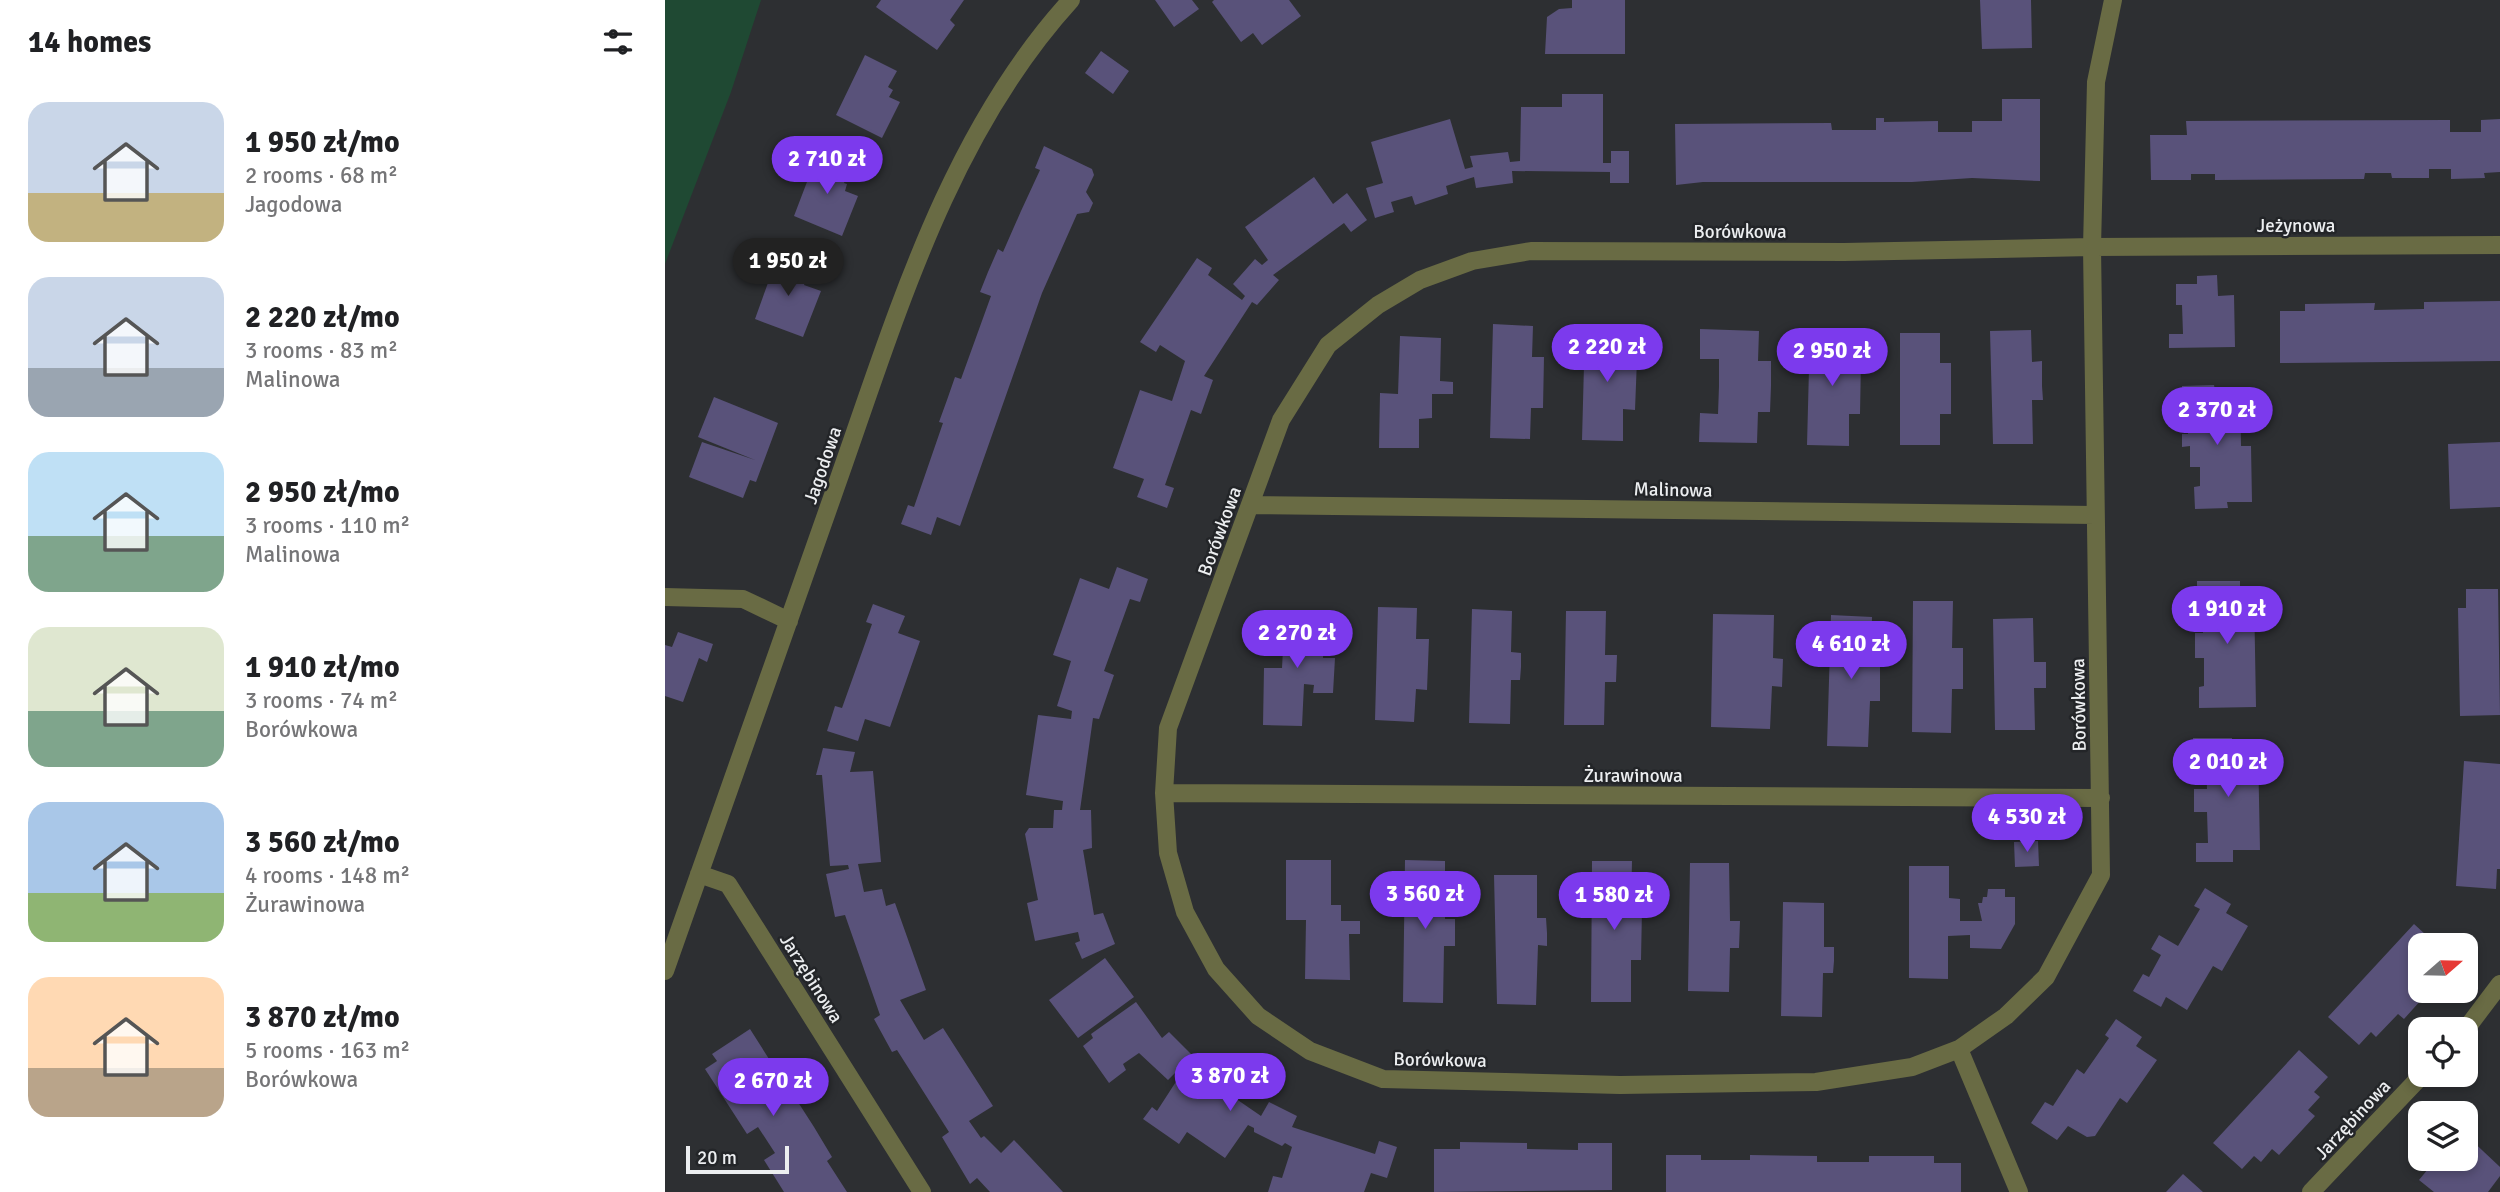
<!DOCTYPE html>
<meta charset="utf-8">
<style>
:root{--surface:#fff;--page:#f6f6f6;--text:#202124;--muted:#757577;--accent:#7c3aed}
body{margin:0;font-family:Signika,sans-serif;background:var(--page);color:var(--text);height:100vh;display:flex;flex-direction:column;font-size:26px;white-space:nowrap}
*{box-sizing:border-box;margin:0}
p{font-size:23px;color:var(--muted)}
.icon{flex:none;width:38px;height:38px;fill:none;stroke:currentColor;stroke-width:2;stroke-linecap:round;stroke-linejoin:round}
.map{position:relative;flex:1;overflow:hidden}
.drawer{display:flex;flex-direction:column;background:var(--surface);width:665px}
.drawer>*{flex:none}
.needle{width:46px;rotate:70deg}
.buttons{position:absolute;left:1743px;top:933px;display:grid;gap:14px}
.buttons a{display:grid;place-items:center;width:70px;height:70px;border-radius:14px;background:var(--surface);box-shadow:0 4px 10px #0003;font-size:35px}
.scale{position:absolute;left:21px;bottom:18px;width:103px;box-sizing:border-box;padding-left:7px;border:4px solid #eceef0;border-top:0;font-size:19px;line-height:24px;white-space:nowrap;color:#eceef0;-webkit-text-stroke:5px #232528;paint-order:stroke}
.price{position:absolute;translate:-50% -60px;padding:0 16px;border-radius:24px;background:var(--accent);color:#fff;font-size:23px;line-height:46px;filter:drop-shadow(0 2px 4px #0008)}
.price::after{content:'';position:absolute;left:50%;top:42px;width:21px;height:16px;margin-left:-10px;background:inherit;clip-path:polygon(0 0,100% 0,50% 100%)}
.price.on{background:#222;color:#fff}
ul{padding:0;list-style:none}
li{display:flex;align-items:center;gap:21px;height:175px;padding:0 28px}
li span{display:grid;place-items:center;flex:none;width:196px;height:140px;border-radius:21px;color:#555}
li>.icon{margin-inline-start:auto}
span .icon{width:84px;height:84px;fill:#fffc;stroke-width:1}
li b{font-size:30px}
h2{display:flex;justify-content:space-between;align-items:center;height:84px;padding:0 28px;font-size:30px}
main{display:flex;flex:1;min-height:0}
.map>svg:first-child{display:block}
.green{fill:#1f4933}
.building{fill:#59527a}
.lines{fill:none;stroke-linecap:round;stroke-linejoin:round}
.minor{stroke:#696b44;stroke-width:18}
.labels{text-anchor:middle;stroke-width:5;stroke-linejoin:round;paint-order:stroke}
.street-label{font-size:19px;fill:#eceef0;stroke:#232528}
</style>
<main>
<section class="drawer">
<h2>14 homes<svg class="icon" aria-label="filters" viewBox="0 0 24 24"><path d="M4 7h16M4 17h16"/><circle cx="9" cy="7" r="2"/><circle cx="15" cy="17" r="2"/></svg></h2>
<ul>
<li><span style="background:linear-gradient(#c9d6e8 65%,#c2b280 0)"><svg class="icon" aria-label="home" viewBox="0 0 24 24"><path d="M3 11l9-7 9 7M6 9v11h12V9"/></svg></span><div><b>1 950 zł/mo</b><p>2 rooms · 68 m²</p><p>Jagodowa</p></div></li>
<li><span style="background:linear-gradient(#c9d6e8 65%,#9aa5b1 0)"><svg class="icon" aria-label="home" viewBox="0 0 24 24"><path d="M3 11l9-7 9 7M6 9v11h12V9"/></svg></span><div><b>2 220 zł/mo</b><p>3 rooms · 83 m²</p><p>Malinowa</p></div></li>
<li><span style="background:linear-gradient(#bfe0f5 60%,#7fa58c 0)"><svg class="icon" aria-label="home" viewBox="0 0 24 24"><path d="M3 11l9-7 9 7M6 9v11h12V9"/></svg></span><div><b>2 950 zł/mo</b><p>3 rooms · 110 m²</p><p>Malinowa</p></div></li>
<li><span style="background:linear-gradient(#dfe7d0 60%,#7fa58c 0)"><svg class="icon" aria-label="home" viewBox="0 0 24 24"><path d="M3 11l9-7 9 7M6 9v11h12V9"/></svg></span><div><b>1 910 zł/mo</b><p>3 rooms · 74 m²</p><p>Borówkowa</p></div></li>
<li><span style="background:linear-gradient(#a9c7e8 65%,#8fb573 0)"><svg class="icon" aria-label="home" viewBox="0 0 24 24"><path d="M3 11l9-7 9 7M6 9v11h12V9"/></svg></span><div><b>3 560 zł/mo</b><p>4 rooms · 148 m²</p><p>Żurawinowa</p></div></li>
<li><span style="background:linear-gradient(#ffd9b3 65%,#b9a48a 0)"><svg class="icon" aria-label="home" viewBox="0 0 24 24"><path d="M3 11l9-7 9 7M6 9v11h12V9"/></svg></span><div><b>3 870 zł/mo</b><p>5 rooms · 163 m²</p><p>Borówkowa</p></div></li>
</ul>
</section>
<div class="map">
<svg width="1835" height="1192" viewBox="0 0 1835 1192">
<rect width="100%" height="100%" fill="#2d2f32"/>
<path class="green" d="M0,0H96L66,92L0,264Z"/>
<path class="building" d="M216,0H299L285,20L290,25L272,50L211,7Z
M490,0H527L534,9L509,27Z
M549,0H624L636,16L597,45L588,33L576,42L547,2Z
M907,0H960V54H880L882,17L894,9L907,8Z
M1315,0H1366L1367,48L1317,49Z
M436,51L464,71L448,94L420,73Z
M200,55L232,71L223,87L228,90L224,97L235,102L217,138L171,115Z
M897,94H938V163H946V151H964V183H945V172L847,171L848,183L811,188L809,177L781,186L783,194L750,205L747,196L726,202L729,212L710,218L701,188L718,183L706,142L785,119L800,169L808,167L805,156L843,152L845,162L855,161L856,107H897Z
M1337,99H1375V181L1307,178L1247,182H1038L1011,185L1010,124L1166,123L1167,130H1211V118H1219V122L1273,121V132H1307V121H1337Z
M1835,119V172L1819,173L1820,178L1786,179V169H1764V178H1727L1726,173H1700L1699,179L1550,180V174H1526V180H1486L1485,135H1522L1521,121L1785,120V132H1816V120Z
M379,146L427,169L429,175L421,192L428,203L424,212L412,214L377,293L295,526L272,517L266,535L236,524L243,505L249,507L278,423L274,422L282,400L290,377L296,379L326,296L315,292L323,272L333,249L338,252L356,211L375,170L370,168Z
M153,153L185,166L179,183L182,184L180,191L193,196L177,236L129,216Z
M649,177L668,204L682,193L702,220L686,232L679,223L608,275L614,280L592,305L587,302L539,376L548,380L536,414L526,410L500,485L509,488L502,508L472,497L479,479L448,468L475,390L507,401L520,361L495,345L491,352L475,342L532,258L547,268L543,275L577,300L580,296L568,284L590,259L597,265L603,260L580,227Z
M113,255L145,268L139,285L156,291L138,337L90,319Z
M1552,275L1553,296L1569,295L1570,347L1504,348V334H1518L1517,305H1511V284H1532V276Z
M1835,301V361L1615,363V311H1640V304L1710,303L1709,310L1759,309V302Z
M828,324L868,326L867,357H879L878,408H866L865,439L825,438Z
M920,327L960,328V359H972L970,410L958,409V441L917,440Z
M1035,329L1094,331L1093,361H1106V386L1105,412H1093L1092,443L1034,442L1035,413L1053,414L1054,386V359H1035Z
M1145,330L1186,331V360H1196L1195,414H1184V446L1142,445Z
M1366,330L1367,362L1377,361V386L1378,400H1367L1368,444H1328L1325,331Z
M1235,333H1275V363H1286V414H1275V445H1235Z
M735,336L776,338L775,381L788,382V394H767V418L754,419V448H714L715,393L733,394Z
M1549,385L1550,390L1575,389L1576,446H1586L1587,502H1562L1563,508L1530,509L1529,487L1535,486V467H1525V446L1517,447V434H1523V406H1517V386Z
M49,397L113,423L91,482L85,480L78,498L24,477L37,442L90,460L33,437Z
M1835,442V507L1785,509L1783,444Z
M452,567L483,579L475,602L465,599L439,671L449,675L434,719L428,718L415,810H426L427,848L418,850L429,915L438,913L450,944L417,959L410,943L415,941L413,932L370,941L362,903L373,900L360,834L364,828H388L389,810H397L398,801L361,795L373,715L406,719L407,711L392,706L406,661L388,655L415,578L444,589Z
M1532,581H1575V594L1589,593L1591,707L1534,708V687L1539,686V658H1530V633H1538V602L1532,601Z
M1801,589H1833L1835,715L1795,716L1793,608H1801Z
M1248,601H1288L1287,648H1298V689H1287L1286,733L1247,732Z
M208,604L240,616L233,633L255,641L225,727L200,719L193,741L162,731L170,706L177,708L207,624L201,622Z
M713,607L752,608L751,639H764L762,690L751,689L749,722L710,720Z
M807,609L847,611L846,652L856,653V667L855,680H846L845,724L804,723Z
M901,611H941L940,655H952L951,682H940L939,725H899Z
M620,612L660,614L658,658H670L668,693H648L649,685L639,684L637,726L598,725L599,668H617Z
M1048,614L1109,615L1108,658L1118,659L1117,687L1107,686L1105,729L1046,727Z
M1166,615L1207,617L1206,661H1215V701H1205L1203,747L1162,746Z
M1368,618L1369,662H1381V688H1369L1370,730H1330L1328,619Z
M13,632L48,644L42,662L34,658L18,702L0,696V645L7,647Z
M1528,738H1567V748H1593L1595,850H1568V862H1531V843H1543L1542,812H1529V789H1542L1541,758H1529Z
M158,748L190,752L185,772L208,771L216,862L193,864L199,892L217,889L221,906L230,903L261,990L235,1000L259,1040L278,1028L328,1106L304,1121L316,1138L319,1136L336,1153L349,1140L398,1192H325L312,1178L305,1184L277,1137L284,1132L232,1050L227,1052L209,1019L215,1015L180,915L170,917L161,874L184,869L183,865L165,866L157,775H151Z
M1799,761L1835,764V869H1832L1831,889L1791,886Z
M1373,841L1374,866L1350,867L1349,842Z
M621,860H666V905H676V921H695V934H684L685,980L640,979L641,920H621Z
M740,860L780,861V919H790V946H779L778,1003L738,1002Z
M927,861H967L966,908L977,909L976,960H966V1002H926Z
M1025,863H1064L1065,921H1075L1074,948H1065L1064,992L1023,991Z
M1244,866H1284V898L1295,899V921H1317L1313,903H1317L1318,897H1322L1323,889H1340V897H1350V924L1336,949L1305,948V935L1283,936V979L1244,978Z
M829,875H872V918H881L882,933V946L873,945L871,1005L832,1004Z
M1540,888L1566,904L1561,913L1583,926L1557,971L1548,966L1522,1010L1501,997L1496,1007L1468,991L1478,974L1484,977L1496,955L1486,949L1494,935L1513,946L1535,909L1529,906Z
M1118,902L1159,903V947H1169V961L1168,973H1158L1157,1017L1116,1016Z
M1749,924L1772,945H1755V990L1752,994L1757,999L1739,1019L1733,1014L1711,1037L1706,1032L1694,1045L1663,1017Z
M440,958L469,997L413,1038L384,1000Z
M471,1002L497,1038L504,1032L527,1055L519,1063L596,1116L604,1102L632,1116L627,1127L710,1154L714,1141L732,1147L722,1178L706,1173L699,1192H603L608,1176L617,1178L627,1147L620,1143L617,1146L589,1132V1128L583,1125L560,1158L522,1132L514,1144L478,1119L487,1107L492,1111L514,1077L510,1073L503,1080L474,1053L458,1064L461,1070L444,1083L418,1046L428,1038L426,1034Z
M1451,1019L1477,1037L1471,1046L1492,1060L1462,1103L1455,1098L1430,1136L1422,1137L1403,1126L1392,1140L1366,1123L1380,1102L1388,1106L1412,1069L1419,1074L1444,1038L1440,1035Z
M85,1029L104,1059L98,1062L125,1103L131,1099L149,1127L167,1157L162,1161L182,1192H119L99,1160L110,1153L93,1127L82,1134L40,1069L52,1061L47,1054Z
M1634,1050L1663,1077L1649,1092L1655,1097L1643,1110L1650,1116L1614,1155L1607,1149L1596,1162L1589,1156L1577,1169L1548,1143Z
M1801,1135L1835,1167V1176L1823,1192H1769L1754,1180L1772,1158H1801Z
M795,1142L862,1143V1149L913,1150V1143H947V1190L769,1192V1149H795Z
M1001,1155H1036V1160H1085V1155L1152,1156V1162H1204V1156H1269V1163H1296V1192H1001Z
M1518,1174L1538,1192H1501Z"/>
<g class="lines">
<path class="minor" d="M1448,0L1431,82L1427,247L1436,875L1381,977L1341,1016L1294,1049L1247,1067L1151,1082L955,1085L718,1079L645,1051L593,1016L551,969L520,912L503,853L499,793L503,728L616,420L663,345L713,305L755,280L807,261L866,251L1179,252L1427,247L1835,245
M586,505L1430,515
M0,597L78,599L124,621
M499,793L1436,798
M34,874L63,884L257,1192
M0,971C56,813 112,654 168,495C229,324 281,137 406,0
M1801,1029L1835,984
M1294,1049L1354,1192
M1646,1192L1758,1074"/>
</g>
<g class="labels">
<g class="street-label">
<text x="1631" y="232">Jeżynowa</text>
<text x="1075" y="238">Borówkowa</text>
<text transform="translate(157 465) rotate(-71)" y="7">Jagodowa</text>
<text transform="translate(1008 489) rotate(1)" y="7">Malinowa</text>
<text transform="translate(554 531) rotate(-70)" y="7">Borówkowa</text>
<text transform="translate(1413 705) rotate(-91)" y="7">Borówkowa</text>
<text x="968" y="782">Żurawinowa</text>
<text transform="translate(147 978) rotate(58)" y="7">Jarzębinowa</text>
<text transform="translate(775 1059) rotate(1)" y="7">Borówkowa</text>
<text transform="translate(1687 1119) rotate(-47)" y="7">Jarzębinowa</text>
</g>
</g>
</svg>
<div class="buttons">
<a><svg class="needle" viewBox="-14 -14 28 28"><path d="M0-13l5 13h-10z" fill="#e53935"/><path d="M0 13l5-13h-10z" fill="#757577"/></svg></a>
<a><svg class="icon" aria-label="locate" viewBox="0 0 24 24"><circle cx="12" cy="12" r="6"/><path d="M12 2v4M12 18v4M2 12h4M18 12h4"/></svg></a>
<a><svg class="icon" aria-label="layers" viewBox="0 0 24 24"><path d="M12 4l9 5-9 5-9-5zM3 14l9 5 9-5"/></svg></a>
</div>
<div class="scale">20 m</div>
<b class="price" style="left:162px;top:196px">2 710 zł</b>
<b class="price on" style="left:123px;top:298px">1 950 zł</b>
<b class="price" style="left:942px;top:384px">2 220 zł</b>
<b class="price" style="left:1167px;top:388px">2 950 zł</b>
<b class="price" style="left:1552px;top:447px">2 370 zł</b>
<b class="price" style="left:1562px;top:646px">1 910 zł</b>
<b class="price" style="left:632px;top:670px">2 270 zł</b>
<b class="price" style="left:1186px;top:681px">4 610 zł</b>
<b class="price" style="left:1563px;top:799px">2 010 zł</b>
<b class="price" style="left:1362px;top:854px">4 530 zł</b>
<b class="price" style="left:760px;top:931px">3 560 zł</b>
<b class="price" style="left:949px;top:932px">1 580 zł</b>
<b class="price" style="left:565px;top:1113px">3 870 zł</b>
<b class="price" style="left:108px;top:1118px">2 670 zł</b>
</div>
</main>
